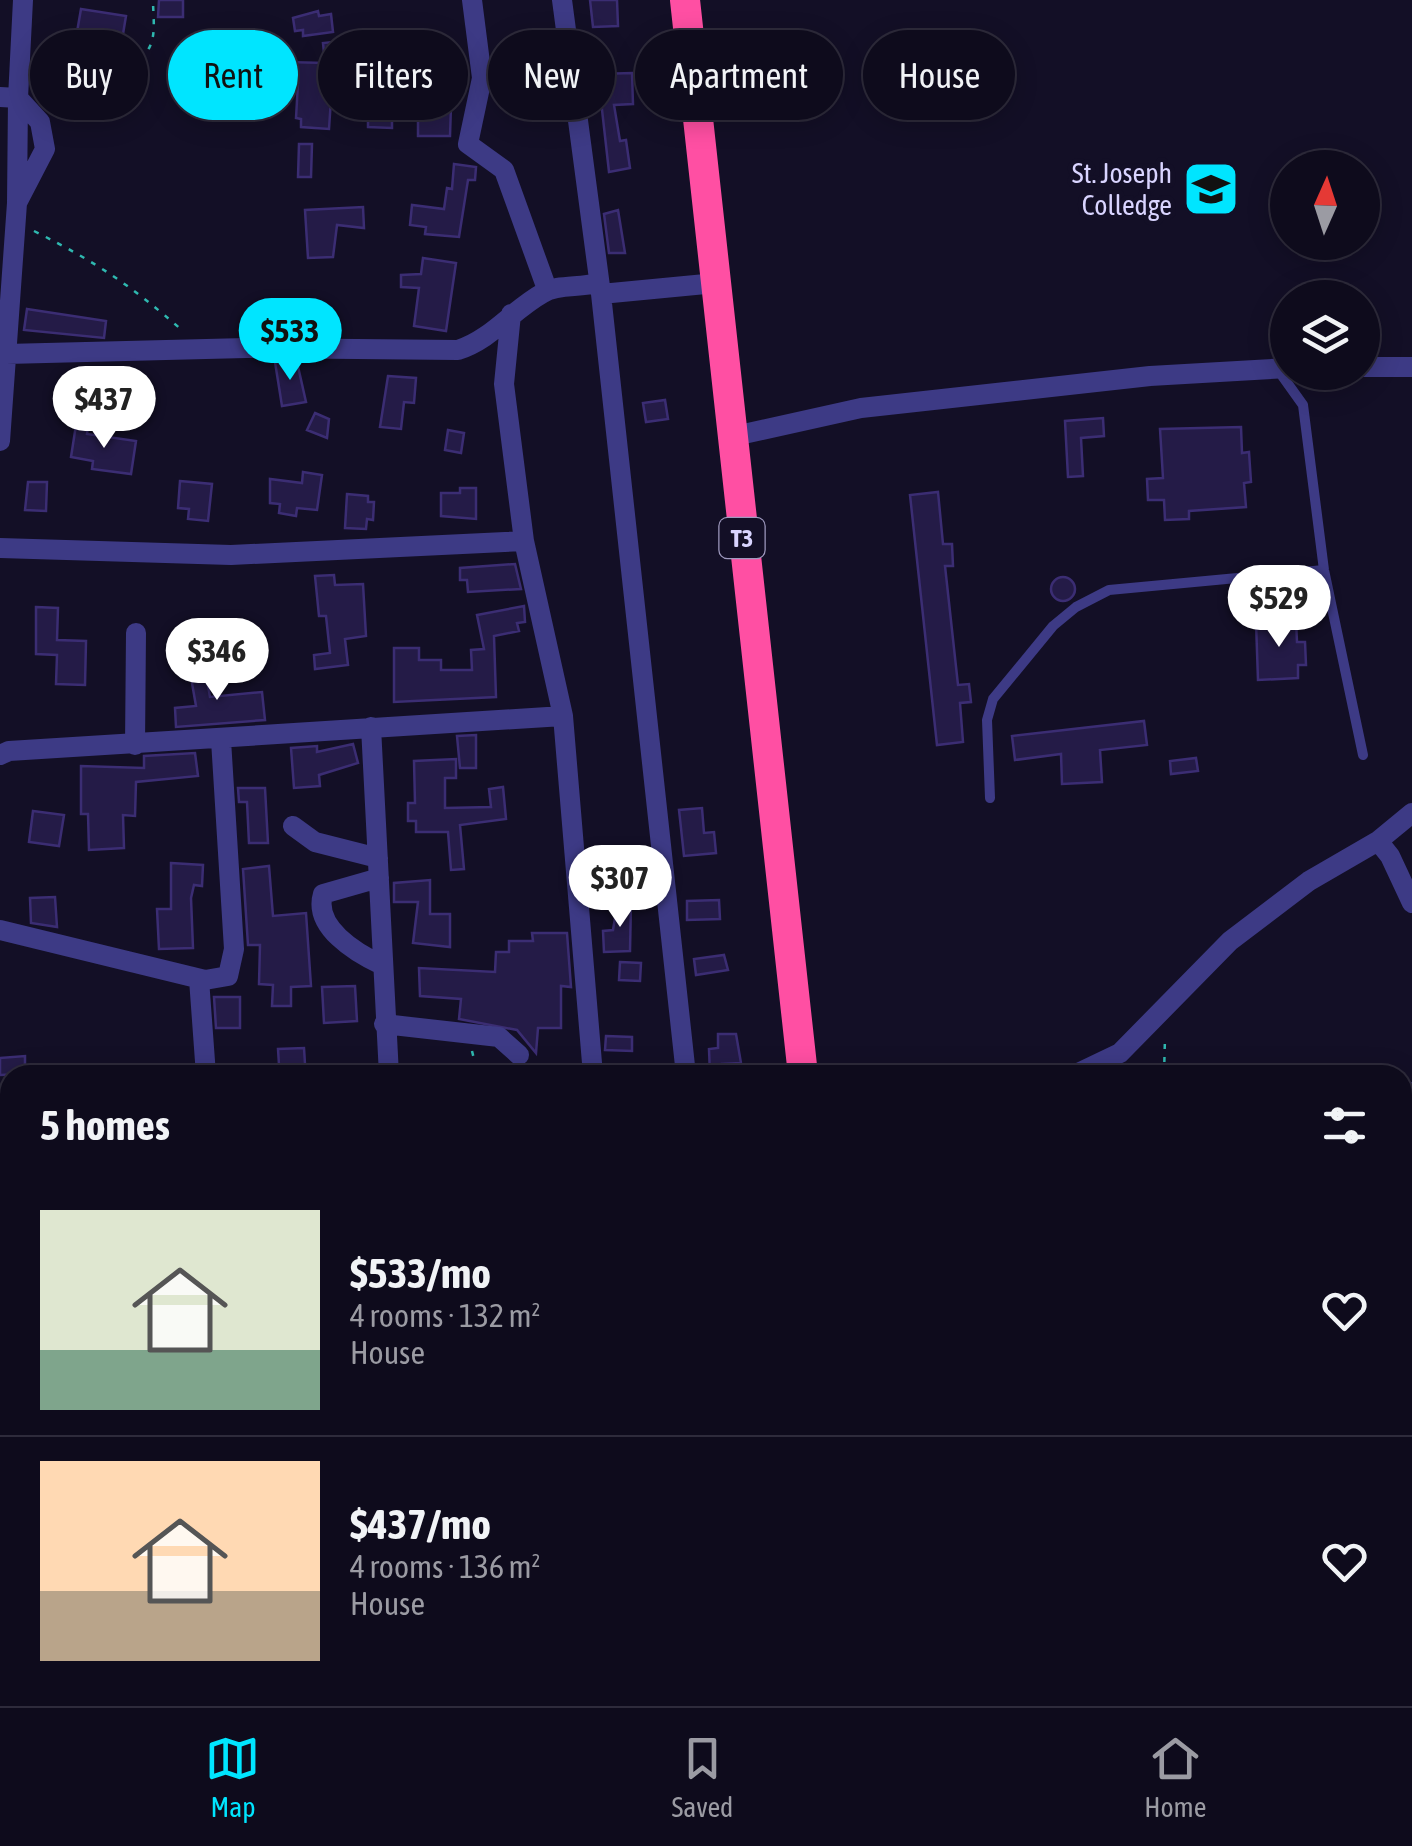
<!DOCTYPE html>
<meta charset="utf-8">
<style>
:root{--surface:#0e0b1c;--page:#171425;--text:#f1f3f6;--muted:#9b9ba3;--line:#2e2b3b;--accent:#00e5ff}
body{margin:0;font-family:"Asap Condensed",sans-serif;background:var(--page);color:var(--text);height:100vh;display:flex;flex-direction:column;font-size:38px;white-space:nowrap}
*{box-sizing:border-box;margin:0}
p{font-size:32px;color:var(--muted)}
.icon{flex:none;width:55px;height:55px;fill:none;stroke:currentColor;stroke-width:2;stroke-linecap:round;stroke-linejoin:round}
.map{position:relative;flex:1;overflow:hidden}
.side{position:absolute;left:0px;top:1065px;width:1412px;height:642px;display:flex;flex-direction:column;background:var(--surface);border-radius:30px 30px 0 0;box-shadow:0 5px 25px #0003,0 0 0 2px var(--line)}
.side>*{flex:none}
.guide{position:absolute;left:30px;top:30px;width:1352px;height:90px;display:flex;gap:20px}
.needle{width:65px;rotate:3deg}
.fabs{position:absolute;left:1270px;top:150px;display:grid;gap:20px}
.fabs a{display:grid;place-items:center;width:110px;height:110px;border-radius:50%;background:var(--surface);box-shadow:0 5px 25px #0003,0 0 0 2px var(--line);font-size:50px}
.price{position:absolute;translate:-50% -85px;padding:0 22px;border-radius:35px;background:#fff;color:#222;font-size:32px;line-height:65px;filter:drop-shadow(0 2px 5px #0008)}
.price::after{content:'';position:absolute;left:50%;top:60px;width:30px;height:22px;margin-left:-15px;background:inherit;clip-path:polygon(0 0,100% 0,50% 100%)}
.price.current{background:var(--accent);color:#111}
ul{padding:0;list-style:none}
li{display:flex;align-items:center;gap:30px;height:250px;padding:0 40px}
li+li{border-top:2px solid var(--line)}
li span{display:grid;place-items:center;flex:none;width:280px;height:200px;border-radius:0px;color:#555}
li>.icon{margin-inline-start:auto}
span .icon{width:120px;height:120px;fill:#fffc;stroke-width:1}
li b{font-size:42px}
h2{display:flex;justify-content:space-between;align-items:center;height:120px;padding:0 40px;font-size:42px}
.chip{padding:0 35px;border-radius:45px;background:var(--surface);box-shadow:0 5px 25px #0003,0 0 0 2px var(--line);font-size:35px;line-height:90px}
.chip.current{background:var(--accent);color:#111}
.menu{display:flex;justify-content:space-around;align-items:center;height:140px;border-top:2px solid var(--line);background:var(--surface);font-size:28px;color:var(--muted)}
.menu a{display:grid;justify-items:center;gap:5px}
.menu .current{color:var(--accent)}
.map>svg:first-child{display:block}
.building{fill:#241b47;stroke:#3b2d73;stroke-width:2.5}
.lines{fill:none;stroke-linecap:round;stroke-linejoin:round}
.path{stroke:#2fb8b0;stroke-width:2.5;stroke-dasharray:5 8;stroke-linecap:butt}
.lane{stroke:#3d3a85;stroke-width:10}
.street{stroke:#3d3a85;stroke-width:20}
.highway{stroke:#ff4fa3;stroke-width:30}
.labels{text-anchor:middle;stroke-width:10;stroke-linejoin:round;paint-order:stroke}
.shield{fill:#130f26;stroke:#9e99be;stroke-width:2.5}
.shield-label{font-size:25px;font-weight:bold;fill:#d9d4ff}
.poi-label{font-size:28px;fill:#d9d4ff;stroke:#130f26;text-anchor:end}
</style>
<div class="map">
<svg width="1412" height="1706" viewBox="0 0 1412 1706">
<rect width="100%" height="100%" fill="#130f26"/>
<path class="building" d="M159,0H183V17H158Z
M590,0H617L618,26L593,27Z
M81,9L126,16L122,40L77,32Z
M318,11L319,16L331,14L333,32L303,36V30L295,31L293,18Z
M352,40L355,63H365V84H332L329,129L301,127V119L296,118L298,83H287V62L325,63L323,43Z
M632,73L633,104L614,105L620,141L626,140L630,168L609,172L598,74Z
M364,87L392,88L396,104L451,106L450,136H418V119H392V128L368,127V118H363Z
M299,144H312L311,177H298Z
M454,164L476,167L475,180H468L459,237L425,234L426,227L410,225L412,205L444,209L447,188L452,189Z
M363,207L364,228L337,225L333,257L308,258L305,210Z
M618,210L625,253H609L604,214Z
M423,258L456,263L446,331L414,326L419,288L401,287V275L421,274Z
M27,309L106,321L104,338L24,330Z
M275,362H297L306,402L282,406Z
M388,376L416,378L414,403L404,402L401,429L380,427Z
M665,400L668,419L646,422L643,403Z
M315,413L329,419L327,438L307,430Z
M1103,418L1104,436L1081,438L1083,476L1068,477L1065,421Z
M76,425L88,427L87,434L136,441L131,474L92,469L93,461L71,457Z
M1241,427L1242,453L1249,452L1251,482L1244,483L1246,507L1189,511V519L1165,520L1164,500H1148L1147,479L1163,478L1160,429Z
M448,430L464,433L461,453L445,450Z
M303,472L322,475L317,510L297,508L296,516L279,513L280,504L270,503V479L302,483Z
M180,481L212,484L208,521L188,519L189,509L178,508Z
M28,482H47L46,511L25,510Z
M460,488H476V519L441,516V493H460Z
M938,492L943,544H952L953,566H945L958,685L969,684L971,702L960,703L963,742L937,745L910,495Z
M347,494L368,496V502H374L373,520L367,519L366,529L345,528Z
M515,564L521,589L468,592L467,580H460V568Z
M334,575L335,585L363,584L366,636L345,639L348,665L315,669L314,655L330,653L326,616H319L315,576Z
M1051 589a12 12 0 1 1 24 0a12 12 0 1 1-24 0Z
M1246,586L1248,611L1233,613L1231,588Z
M524,606L525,622L517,623L519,631L494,636L496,697L394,702V648H419V660H441V670H472L471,650L484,649L477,615Z
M36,607L58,608L57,640L86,641L85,685L56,684L57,655L36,654Z
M1296,620L1297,642H1305L1306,665H1298V678L1258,680L1256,622Z
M203,657L210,697L262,692L265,720L176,727L175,708L196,706L188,660Z
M1144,721L1147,745L1100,750L1102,782L1062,784L1061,754L1015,760L1012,736Z
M476,735V768H460L457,736Z
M353,744L358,763L319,775L320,786L294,788L291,748L317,746V752Z
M195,753L198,776L136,782L135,816L123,815L124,848L89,850L88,814H81V766L144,768V756Z
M1196,758L1198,771L1171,774L1170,761Z
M456,759V778H445V808L491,807L489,789L503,787L506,819L460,825L464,869L451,870L448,832H416V821H408V803H415L414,761Z
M238,788H265L268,843H249L247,802H239Z
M702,808L704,833L714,832L716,853L684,856L679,810Z
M33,811L64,815L59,846L29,842Z
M171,863L203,865L202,886L194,885L191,898L193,948L159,949L157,909H171Z
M269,866L273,916L306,913L311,986L291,987V1006H272L273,985L259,984L260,945H248L243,869Z
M430,880V914H450V947L413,943L418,902H394V883Z
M55,897L57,927L31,923L30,898Z
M618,900L631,902L630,951L604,952L603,931L613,930Z
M719,900L720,919L687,920V901Z
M532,933H567L571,987L561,986V1028H538L536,1053L517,1030L459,1019L461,999L420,996L419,968L495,972L496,952H509V941H533Z
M724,955L728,970L696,975L694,959Z
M620,962L641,963L640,981L619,980Z
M355,986L357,1021L324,1023L322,987Z
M214,997H240V1028H216Z
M718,1034H736L741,1063L722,1064L723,1075H710L709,1049L718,1048Z
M606,1036L632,1037V1051L605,1050Z
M304,1048L305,1064L279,1065L278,1049Z
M25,1056V1074L0,1075V1058Z"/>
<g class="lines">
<path class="path" d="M40,88L138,60C159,46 153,22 153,0
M34,231C96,262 132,286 184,332
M472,1051L478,1075
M1164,1075L1165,1037
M0,1500L10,1504
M0,1542L10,1525
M469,1698L471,1706
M706,1706L735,1705"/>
<path class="lane" d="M1278,370L1303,405L1324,570L1363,755
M990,798L987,720L993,699L1053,626L1076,607L1109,590L1324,570"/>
<path class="street" d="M472,0L482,78L468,144L504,170L547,289
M562,0L601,294L686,1075
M0,97L18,98L17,203
M601,294L716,283
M511,314L504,384L524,541L563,716L593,1075
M6,354L246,348L458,350C492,339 511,311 543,293C557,284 580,288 597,283
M1362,367H1412
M730,437L861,408L1150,376L1288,368
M0,441L17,203L45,149L40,122L18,98L23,0
M0,548L231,555L524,541
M371,727L389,1075
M135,745L136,633
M0,755L9,751L563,716
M293,826L315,842L378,858
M1378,841L1390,856L1412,903
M379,878L323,894C313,927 356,953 382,965
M0,930L205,980L228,976L234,949L221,740
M199,979L206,1075
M384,1024L499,1037L519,1055
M1074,1075L1120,1053L1230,941L1309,881L1378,841L1412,813
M0,1122L10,1123
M1402,1224L1412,1092
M1402,1257L1412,1260
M0,1364L10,1365
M0,1578L10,1579
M277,1698L280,1706
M635,1698V1706
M754,1698L755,1706"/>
<path class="highway" d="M685,0L803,1075
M874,1698L875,1706"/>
</g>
<defs>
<g id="university-square" transform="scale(2.875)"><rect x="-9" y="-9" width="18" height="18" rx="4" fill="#00e5ff" stroke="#130f26"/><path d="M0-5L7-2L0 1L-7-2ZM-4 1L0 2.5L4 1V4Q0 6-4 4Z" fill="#111"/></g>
</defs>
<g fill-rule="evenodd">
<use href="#university-square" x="1211" y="189"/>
</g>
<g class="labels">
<rect class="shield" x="719.5" y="518" width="45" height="40" rx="8"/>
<g class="shield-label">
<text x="742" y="547">T3</text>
</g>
<g class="poi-label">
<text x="1172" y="183">St. Joseph<tspan x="1172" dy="32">Colledge</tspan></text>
</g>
</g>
</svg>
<div class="fabs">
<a><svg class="needle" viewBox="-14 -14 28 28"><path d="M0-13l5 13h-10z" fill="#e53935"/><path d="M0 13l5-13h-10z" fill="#9b9ba3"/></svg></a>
<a><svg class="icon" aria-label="layers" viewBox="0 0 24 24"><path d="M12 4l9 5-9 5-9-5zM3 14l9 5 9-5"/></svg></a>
</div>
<b class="price current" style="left:290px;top:383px">$533</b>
<b class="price" style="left:104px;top:451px">$437</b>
<b class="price" style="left:1279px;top:650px">$529</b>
<b class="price" style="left:217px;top:703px">$346</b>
<b class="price" style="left:620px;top:930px">$307</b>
<div class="guide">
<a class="chip">Buy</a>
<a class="chip current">Rent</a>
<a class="chip">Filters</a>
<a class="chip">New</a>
<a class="chip">Apartment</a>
<a class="chip">House</a>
</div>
<section class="side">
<h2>5 homes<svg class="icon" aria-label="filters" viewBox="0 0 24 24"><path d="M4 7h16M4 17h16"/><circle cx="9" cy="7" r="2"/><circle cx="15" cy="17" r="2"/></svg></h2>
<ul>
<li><span style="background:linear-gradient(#dfe7d0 70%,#7fa58c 0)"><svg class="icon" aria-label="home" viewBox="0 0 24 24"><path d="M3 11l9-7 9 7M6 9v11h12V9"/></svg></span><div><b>$533/mo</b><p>4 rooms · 132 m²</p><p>House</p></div><svg class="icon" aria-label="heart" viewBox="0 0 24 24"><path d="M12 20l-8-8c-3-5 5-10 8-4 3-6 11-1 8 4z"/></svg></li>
<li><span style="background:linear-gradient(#ffd9b3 65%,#b9a48a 0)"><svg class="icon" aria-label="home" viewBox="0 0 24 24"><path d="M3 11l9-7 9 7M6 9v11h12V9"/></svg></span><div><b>$437/mo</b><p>4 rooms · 136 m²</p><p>House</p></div><svg class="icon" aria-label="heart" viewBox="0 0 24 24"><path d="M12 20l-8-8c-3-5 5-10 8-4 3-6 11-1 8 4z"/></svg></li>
</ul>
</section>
</div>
<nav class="menu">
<a class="current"><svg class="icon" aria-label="map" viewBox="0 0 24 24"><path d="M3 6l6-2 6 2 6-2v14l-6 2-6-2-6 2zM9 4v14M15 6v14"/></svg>Map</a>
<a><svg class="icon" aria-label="saved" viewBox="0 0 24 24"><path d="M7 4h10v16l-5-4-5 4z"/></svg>Saved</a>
<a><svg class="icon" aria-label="home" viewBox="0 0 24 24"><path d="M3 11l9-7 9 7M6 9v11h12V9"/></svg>Home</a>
</nav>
